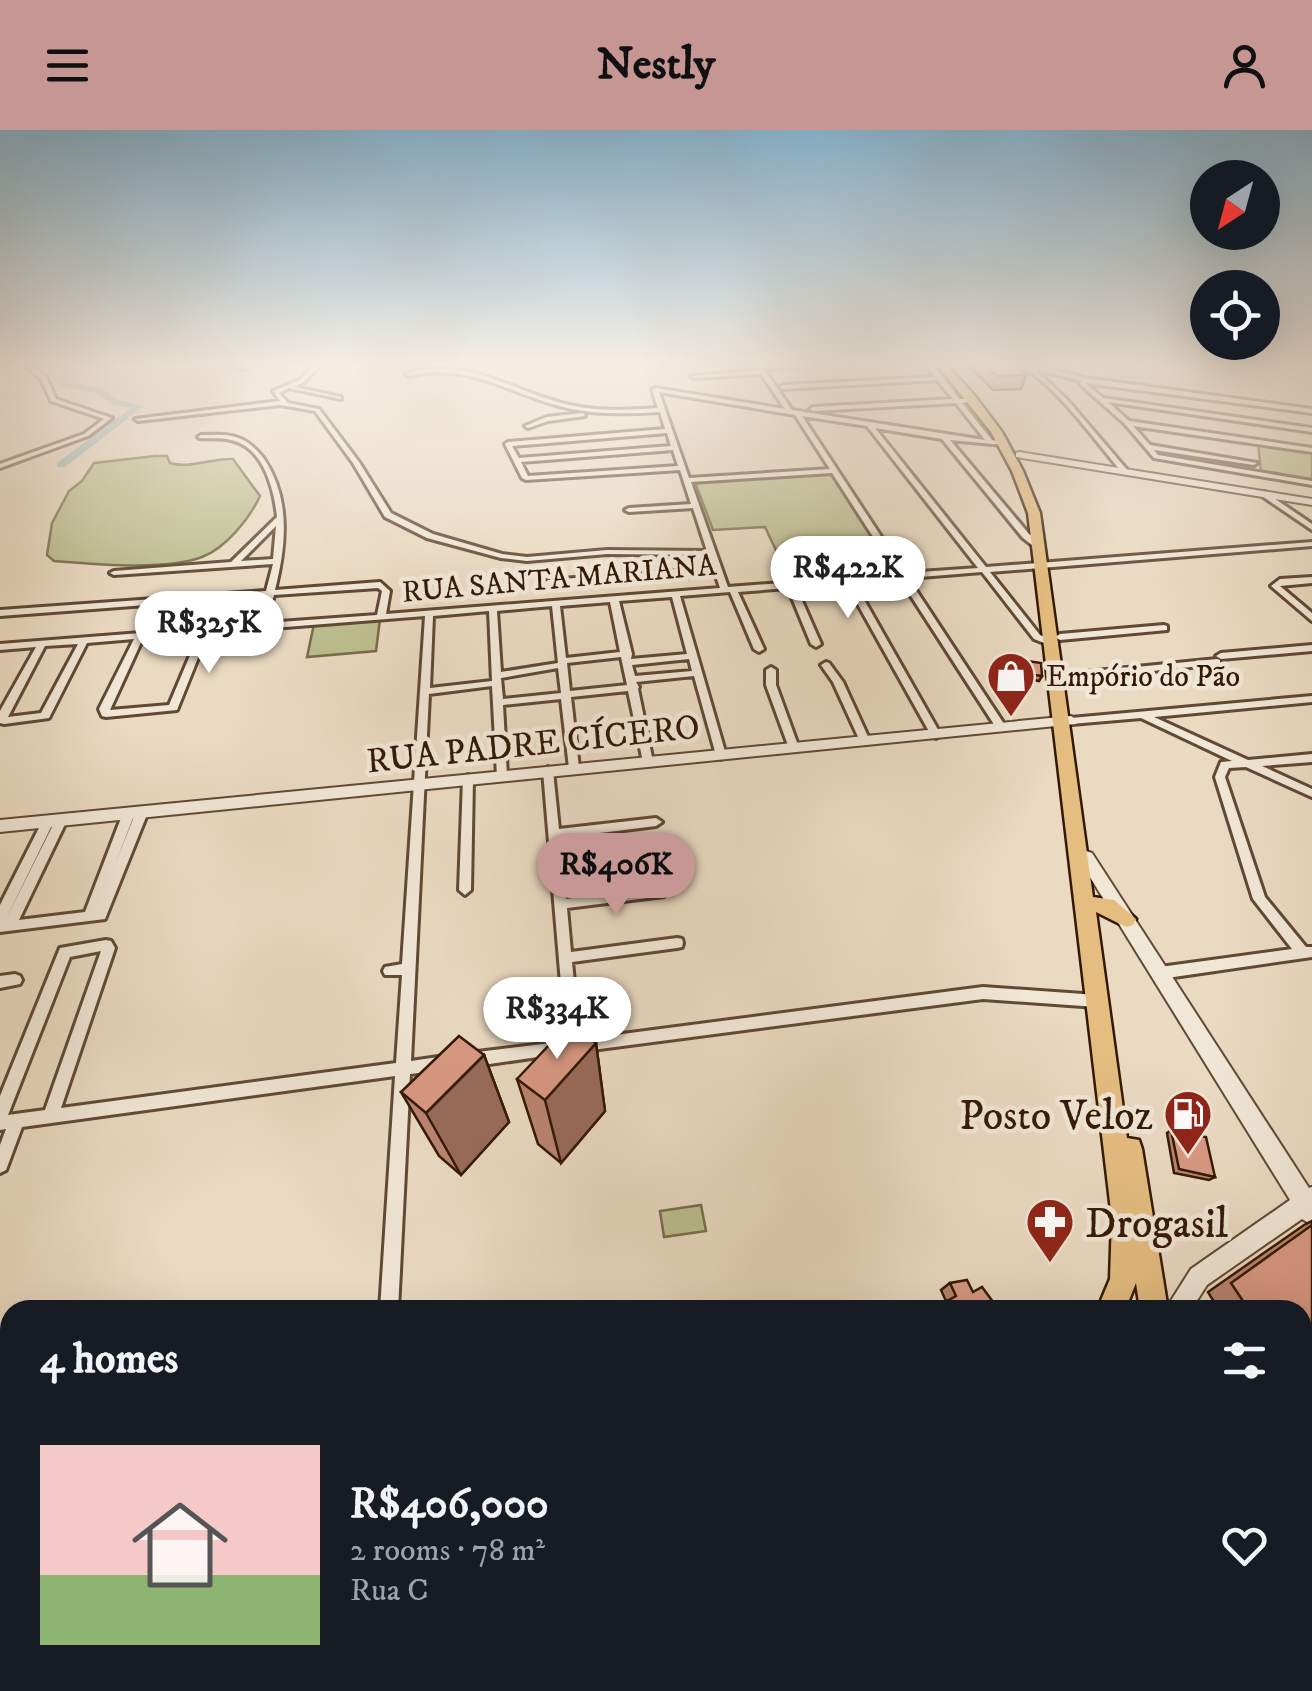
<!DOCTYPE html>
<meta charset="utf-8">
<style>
:root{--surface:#171b24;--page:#20242c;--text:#f1f3f6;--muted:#9ea1a6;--accent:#c59692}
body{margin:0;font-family:"IM FELL DW Pica",serif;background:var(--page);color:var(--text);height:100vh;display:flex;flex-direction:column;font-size:38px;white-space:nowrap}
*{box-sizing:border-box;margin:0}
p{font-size:32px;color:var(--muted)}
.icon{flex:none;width:55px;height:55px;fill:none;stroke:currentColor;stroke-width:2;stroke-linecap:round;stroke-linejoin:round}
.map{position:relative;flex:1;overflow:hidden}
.side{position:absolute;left:0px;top:1170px;width:1312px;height:392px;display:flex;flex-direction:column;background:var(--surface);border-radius:30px 30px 0 0;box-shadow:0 10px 40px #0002}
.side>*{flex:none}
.needle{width:65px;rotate:216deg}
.tools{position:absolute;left:1190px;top:30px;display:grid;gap:20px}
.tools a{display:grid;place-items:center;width:90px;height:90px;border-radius:50%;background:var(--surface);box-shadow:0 10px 40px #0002;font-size:50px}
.price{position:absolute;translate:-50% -85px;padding:0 22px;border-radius:35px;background:#fff;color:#222;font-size:32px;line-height:65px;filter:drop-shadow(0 2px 5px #0008)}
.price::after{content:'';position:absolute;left:50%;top:60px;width:30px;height:22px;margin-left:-15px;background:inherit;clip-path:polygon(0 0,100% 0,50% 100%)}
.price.on{background:var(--accent);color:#111}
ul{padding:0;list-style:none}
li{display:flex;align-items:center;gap:30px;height:250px;padding:0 40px}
li span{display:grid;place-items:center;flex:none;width:280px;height:200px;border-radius:0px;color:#555}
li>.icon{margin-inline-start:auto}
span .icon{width:120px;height:120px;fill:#fffc;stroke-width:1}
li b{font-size:42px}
h2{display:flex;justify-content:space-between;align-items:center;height:120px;padding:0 40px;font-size:42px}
header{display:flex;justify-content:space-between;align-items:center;height:130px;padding:0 40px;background:var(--accent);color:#111;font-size:45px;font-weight:700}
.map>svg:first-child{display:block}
.green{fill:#bcbe8f;stroke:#786c4a;stroke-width:2.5}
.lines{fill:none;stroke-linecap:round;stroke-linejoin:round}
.river{fill:#98bab7;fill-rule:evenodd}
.minor-casing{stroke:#614934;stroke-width:6}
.tertiary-casing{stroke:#614934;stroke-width:4}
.primary-casing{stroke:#331905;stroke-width:5}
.minor{fill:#f1e7d7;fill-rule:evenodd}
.tertiary{fill:#f1e7d7;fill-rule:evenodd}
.primary{fill:#e5bd81;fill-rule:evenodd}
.wall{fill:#bb8472;stroke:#331905;stroke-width:2.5}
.shaded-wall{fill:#986b5c;stroke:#331905;stroke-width:2.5}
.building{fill:#d99984;stroke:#331905;stroke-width:2.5}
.labels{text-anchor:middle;stroke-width:9;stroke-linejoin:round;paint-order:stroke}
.far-street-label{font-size:30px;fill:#331905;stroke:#f1e7d7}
.far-poi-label{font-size:30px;fill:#331905;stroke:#f1e7d7;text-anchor:start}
.street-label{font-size:35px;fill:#331905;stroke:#f1e7d7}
.near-poi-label{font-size:42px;fill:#331905;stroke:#f1e7d7;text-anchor:end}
</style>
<header><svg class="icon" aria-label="menu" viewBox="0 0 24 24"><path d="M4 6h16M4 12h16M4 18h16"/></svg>Nestly<svg class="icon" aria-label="person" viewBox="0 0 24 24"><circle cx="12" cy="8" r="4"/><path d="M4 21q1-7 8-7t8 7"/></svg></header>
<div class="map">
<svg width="1312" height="1561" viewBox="0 0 1312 1561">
<rect width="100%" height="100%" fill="#eadac2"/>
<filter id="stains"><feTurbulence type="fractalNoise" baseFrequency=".002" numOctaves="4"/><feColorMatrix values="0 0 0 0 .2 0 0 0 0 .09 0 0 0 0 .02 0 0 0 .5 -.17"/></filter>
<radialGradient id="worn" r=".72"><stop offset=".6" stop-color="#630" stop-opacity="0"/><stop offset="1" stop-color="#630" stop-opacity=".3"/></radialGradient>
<path class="green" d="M1258,313L1312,320V351L1261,341Z
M155,326H167L170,333C190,339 211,328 233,329L260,366C250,388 226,418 202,427C165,441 93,434 54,431L47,425L52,393L69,361L82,351L94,333Z
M833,343L901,442L790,450L765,397L713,400L695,352Z
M380,489L376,521L307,527L314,494Z
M701,1075L706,1101L664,1107L660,1081Z"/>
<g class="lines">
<path class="river" d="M36,233L72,235L76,243L68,252L103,259L118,270L144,276L65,337H57V333L131,278L112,274L97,263L62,256L57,252L65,240H43Z"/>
<g class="minor-casing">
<path id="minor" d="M22,233H28L46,247L56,269L112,288L88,306L0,338V334L84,304L104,289L51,271L41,249Z
M219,233L242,235L258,233L242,239Z
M316,233H322L304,252L294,257L341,267V269L289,258L279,263L288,273L319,279L359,332L391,383L433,404L502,424L527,427L607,420L707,421L693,378L629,382L625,380L629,378L691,374L680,340L526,350L522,348L505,314L508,312L665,299L660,282C625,284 592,285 559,276C505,261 466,232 408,246L406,243C469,227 507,259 565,274C596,282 627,280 658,278L652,260L655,258L785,279L761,244L694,248L691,246L759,240L754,233H760L792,280L985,310L956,273L813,281L810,279L813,277L953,269L937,250L783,259L780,257L783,255L935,247L924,233H930L943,247L959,269H977V271L962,273L992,310L1007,313L1004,315L950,310L1029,404L1043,415V419H1037L1023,408L942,309L875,298L986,437L1312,412V416L990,442L1040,505L1055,511L1057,513L1052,516L1034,509L982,442L908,448L1006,597L1001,600L997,599L900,449L854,452L941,605L936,608L931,605L846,453L796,457L821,514L816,517L811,514L788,458L738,462L764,519L759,522L754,519L730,462L680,466L726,625L721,629L716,625L694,546L636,552L639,557L638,559L653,632L648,636L643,632L628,561L571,567L579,638L574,642L569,638L561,569L503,575L507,646L502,650L497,646L492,556L429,564L411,931L445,926L450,928L452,933L450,938L445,940L410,944L398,1180H380L395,946L22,997L6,1040L0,1043V1015L6,999L0,1000V966L60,818L106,810L111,811L115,818L61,978L396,933L402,845H385L383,841L385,837L402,834L425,486L208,503L177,580L106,587L102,586L99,579L134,509L87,513L49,588L4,594L0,593V581L36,517L0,520V514L257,494L265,466L0,486V480L266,461L273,434L114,445L110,443L114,441L231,432L277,387C274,359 264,317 231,310C220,307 209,309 199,308L198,307L201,305C214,305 228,303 241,309C250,313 258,321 264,329C291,369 286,416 275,460L380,452L390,461L386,484L720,458L715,443L548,456L544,453L548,450L713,438L709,425L607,424L527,431L501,428L427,408L385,387L353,333L315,281L280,275L138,291L135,289L280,271L273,261L300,250ZM659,262L795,285L830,339L689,348ZM802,286L867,296L978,438L905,443ZM667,303L671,316L519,328L512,316ZM673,320L678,336L528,346L521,332ZM832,343L897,444L728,457L691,352ZM276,396L273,429L241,431ZM378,458L382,461L377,485L266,493L274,465ZM672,467L687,524L631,529L632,524L619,471ZM610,472L620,522L566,528L560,476ZM552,476L558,533L501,542L497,481ZM489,481L492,551L430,558L433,486ZM199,504L169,575L110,580L143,508ZM78,514L41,583L8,587L45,516ZM621,527L627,555L570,561L567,533ZM689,529L692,541L635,546L632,535ZM558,538L561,563L503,569L501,548ZM101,821L45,980L8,985L70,827Z
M825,233H854L769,239L766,237Z
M1014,233H1028L1085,248L1312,279V283L1085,253L1103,268L1312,298V302L1108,272L1129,291L1312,318V322L1133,296L1150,315L1257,333L1254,335L1154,320L1158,325L1312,351V355L1154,328L1125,294L1080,254L1081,251L1035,239L1069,272L1128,341L1122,342C1095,311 1051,247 1014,233Z
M583,283L585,286L548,291L528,298L525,296L547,287Z
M1265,362L1312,394V400L1262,366V362Z
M1312,447V453L1280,456L1312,483V491L1271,456L1280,449Z
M1164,495L1167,496V500L1060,510L1055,507L1060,504Z
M1312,515V521L1221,529L1216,526L1221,523Z
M1217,529L1220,530V534L1066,550L1061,547L1066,544Z
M826,532L829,533L843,552L870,611L869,613L865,614L860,611L833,552L821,535Z
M771,537L776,540V555L799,618L798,620H790L789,618L766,555V540Z
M1312,566V572L1154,587L1248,630L1312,624V632L1262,636L1312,659V667L1246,637L1229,638L1225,647L1265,767L1306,817H1312V827L1160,849L1155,847L1153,843L1155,839L1160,837L1292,819L1253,769L1215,647L1221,632L1232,631L1141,588L1071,594L1066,591L1071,588Z
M548,637L553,641L559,699L656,688L662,692L656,696L560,708L566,769L664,756L670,761L664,766L567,778L571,822L677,808L682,809L683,813L682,817L677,818L572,832L579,901L577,905L572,907L567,905L565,901L543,641Z
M468,645L473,649L471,760L465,765L459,760L463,649Z
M142,678L148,682L105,789L0,802V775L44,688H52L54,691L5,791L57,687L61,686L67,690L19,790L85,782L123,683L129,679L135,683L115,734L136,682Z
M15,844L20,846L22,850L20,854L0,858V846Z
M983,857L1097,865L1102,867L1104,871L1102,875L1097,877L983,869L584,921L579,919L577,915L579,911L584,909Z
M559,912L564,913L566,918L564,923L559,924L469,937L464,935L462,930L464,925L469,923Z
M355,1552H377V1561H355Z"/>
</g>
<g class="tertiary-casing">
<path id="tertiary" d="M1019,322L1312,369V375L1016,327V323Z
M1071,586L1078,591L1076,594L0,702V690Z
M1086,721L1092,723L1309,1058L1312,1057V1095L1302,1089L1207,1155L1191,1180H1165L1191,1139L1290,1070L1080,731L1078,727Z"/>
</g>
<g class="primary-casing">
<path id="primary" d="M936,233H945L974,265L1002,302L1023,341L1040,383L1093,767L1114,770L1136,789L1133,795L1126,797L1096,782L1127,1008L1139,1010L1142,1019L1168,1180H1140L1136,1153L1125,1180H1097L1110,1149L1112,1089L1028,383L1012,341L991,302Z
M10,1543V1552H78L74,1561H0V1546Z
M161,1552H245L241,1561H157Z
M1162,1552H1227L1228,1561H1163Z"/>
</g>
<use href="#minor" class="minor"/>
<use href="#tertiary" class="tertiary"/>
<use href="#primary" class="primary"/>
</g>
<path class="wall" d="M966,233H1011L1026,245L1021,259L993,260Z
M1001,527L1042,546L1039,551L999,544L1000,532Z
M596,913L605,981L561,1033L538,1014L517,949Z
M484,925L509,992L461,1045L439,1026L401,962Z
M1171,1000L1215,1047L1209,1050L1174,1043L1167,1003Z
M1312,1091V1459L1302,1452V1180H1219L1208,1162L1304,1095Z
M950,1153L973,1162L946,1171L941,1160Z"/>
<path class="shaded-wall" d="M596,913L605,981L561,1033L545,970Z
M484,925L509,992L461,1045L426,983Z"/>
<path class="building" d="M982,233H1011L1026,245L997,246Z
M1001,527L1041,533L1042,546L1001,540Z
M569,894L596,913L545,970L517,949Z
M459,906L484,925L426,983L401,962Z
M1171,1000L1206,1007L1215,1047L1179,1039Z
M1312,1095V1439L1302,1433V1180H1249L1231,1153Z
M967,1150L973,1162L982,1157L999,1180H931L956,1166L950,1153Z
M10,1490V1542L0,1544V1527Z"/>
<linearGradient id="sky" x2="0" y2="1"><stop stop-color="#88b6d4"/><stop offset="0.52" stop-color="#f6eee4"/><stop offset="1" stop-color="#f6eee4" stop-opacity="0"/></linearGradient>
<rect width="1312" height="451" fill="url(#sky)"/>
<defs>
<g id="shop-pin" transform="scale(2.5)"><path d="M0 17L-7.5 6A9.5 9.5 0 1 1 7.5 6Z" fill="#8f2418" stroke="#f1e7d7"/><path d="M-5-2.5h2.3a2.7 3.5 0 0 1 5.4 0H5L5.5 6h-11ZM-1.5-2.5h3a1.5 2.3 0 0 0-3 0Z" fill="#fff"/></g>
<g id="fuel-pin" transform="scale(2.5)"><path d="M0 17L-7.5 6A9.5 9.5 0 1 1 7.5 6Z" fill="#8f2418" stroke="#f1e7d7"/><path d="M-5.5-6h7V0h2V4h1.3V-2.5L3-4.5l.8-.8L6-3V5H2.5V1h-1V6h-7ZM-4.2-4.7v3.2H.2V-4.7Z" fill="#fff"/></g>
<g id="pharmacy-pin" transform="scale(2.5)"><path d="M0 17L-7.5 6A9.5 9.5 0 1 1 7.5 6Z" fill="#8f2418" stroke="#f1e7d7"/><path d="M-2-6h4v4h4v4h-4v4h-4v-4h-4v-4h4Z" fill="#fff"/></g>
</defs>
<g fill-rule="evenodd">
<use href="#shop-pin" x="1011" y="546"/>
<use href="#fuel-pin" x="1188" y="984"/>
<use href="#pharmacy-pin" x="1050" y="1092"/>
</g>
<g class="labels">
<g class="far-street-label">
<text transform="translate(559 448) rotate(-5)" y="10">RUA SANTA MARIANA</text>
</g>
<g class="far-poi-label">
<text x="1046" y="556">Empório do Pão</text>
</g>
<g class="street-label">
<text transform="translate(533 613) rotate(-6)" y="12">RUA PADRE CÍCERO</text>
</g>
<g class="near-poi-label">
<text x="1153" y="999">Posto Veloz</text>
<text x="1085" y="1107" text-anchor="start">Drogasil</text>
</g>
</g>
<rect width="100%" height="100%" filter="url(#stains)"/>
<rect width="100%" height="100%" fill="url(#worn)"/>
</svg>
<div class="tools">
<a><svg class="needle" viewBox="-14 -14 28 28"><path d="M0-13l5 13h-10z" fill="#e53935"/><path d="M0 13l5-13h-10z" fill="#9ea1a6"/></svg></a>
<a><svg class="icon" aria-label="locate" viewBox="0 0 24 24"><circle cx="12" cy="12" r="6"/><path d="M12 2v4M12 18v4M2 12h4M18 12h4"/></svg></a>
</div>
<b class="price" style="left:848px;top:491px">R$422K</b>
<b class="price" style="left:209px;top:546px">R$325K</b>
<b class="price on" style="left:616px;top:788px">R$406K</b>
<b class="price" style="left:557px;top:932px">R$334K</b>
<section class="side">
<h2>4 homes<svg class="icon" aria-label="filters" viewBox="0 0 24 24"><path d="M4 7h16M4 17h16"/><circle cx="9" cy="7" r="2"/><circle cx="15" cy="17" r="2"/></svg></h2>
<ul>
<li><span style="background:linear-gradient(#f6c9c9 65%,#8fb573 0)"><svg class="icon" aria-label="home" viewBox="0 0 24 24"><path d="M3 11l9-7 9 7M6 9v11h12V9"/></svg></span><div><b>R$406,000</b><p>2 rooms · 78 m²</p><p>Rua C</p></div><svg class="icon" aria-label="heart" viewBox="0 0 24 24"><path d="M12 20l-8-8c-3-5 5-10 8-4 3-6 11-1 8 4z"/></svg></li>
</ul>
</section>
</div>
